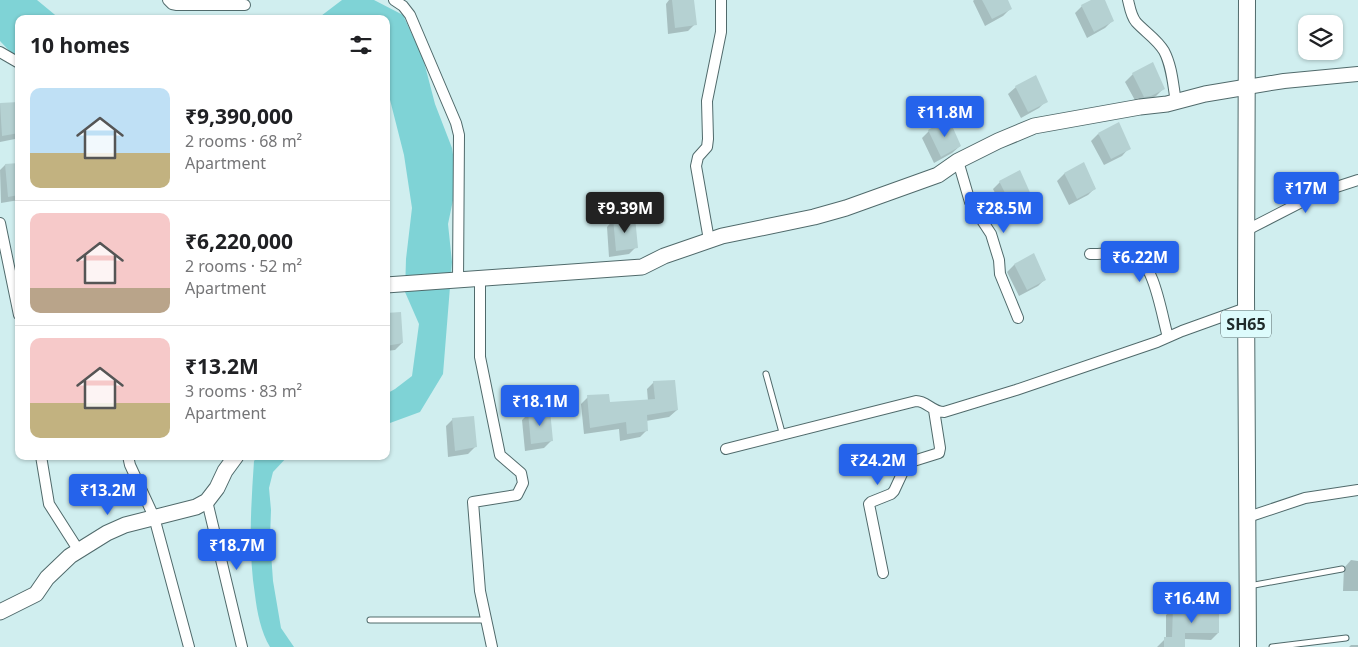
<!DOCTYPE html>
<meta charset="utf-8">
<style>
:root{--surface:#fff;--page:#f6f6f6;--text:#202124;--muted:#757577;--line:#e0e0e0;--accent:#2563eb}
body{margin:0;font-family:"Noto Sans",sans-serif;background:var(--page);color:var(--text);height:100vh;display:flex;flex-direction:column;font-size:19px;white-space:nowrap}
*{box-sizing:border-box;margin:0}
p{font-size:16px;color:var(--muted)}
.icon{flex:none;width:28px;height:28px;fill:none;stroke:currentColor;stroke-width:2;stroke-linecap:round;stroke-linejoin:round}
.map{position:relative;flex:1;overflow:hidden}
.side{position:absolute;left:15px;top:15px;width:375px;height:445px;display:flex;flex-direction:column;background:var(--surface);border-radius:10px;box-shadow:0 1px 4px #0004}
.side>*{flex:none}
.buttons{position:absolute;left:1298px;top:15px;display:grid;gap:10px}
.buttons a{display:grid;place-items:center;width:45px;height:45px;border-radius:10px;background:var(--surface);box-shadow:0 1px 4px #0004;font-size:25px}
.price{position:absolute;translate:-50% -42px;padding:0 11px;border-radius:5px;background:var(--accent);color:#fff;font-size:16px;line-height:32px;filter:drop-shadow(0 1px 2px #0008)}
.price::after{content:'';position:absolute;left:50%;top:30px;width:15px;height:11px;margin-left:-8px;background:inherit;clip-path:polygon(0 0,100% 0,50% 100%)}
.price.current{background:#222;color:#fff}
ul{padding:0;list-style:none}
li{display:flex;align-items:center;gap:15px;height:125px;padding:0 15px}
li+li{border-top:1px solid var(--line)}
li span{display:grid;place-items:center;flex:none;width:140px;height:100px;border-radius:10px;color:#555}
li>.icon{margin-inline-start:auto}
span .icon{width:60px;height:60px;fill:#fffc;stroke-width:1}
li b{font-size:21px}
h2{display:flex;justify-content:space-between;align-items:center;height:60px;padding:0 15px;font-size:21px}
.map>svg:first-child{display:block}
.water{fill:#7fd3d6}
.shadow{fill:#0003;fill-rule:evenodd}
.building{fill:#b5d1d2}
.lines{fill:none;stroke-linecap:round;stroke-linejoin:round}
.service-casing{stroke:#506a6b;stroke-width:7}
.minor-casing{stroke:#506a6b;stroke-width:12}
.tertiary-casing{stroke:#506a6b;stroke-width:16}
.secondary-casing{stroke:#506a6b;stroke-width:17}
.primary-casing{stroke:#506a6b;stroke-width:18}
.service{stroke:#fff;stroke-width:5}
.minor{stroke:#fff;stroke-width:10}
.tertiary{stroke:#fff;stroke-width:14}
.secondary{stroke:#fff;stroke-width:15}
.primary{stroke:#fff;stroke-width:16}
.labels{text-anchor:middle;stroke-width:4.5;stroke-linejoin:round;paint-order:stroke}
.shield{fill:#ddfbfc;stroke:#58696a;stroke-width:1}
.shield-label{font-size:16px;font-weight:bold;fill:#1f2b2b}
</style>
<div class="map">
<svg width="1358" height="647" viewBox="0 0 1358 647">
<rect width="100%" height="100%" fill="#d0eeef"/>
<path class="water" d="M0,0H37L60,19H19V61L0,41Z
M342,0H374L403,15L423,58L435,104L452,148L457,181L448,224L452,262L443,374L420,412L390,423H386V394L395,389L412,376L419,324L405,292L406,259L412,208L404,155L386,84V19H317Z
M258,456H288L273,472L269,488L271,510L270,538L273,581L281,628L294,647H270C261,632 257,612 255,595C248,550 251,506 254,461Z"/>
<path class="shadow" d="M669,0H693L695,24L688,31L668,34L666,4Z
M974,0H1007L1010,9L1003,16L985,26L973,1Z
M1094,0H1103L1112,21L1105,28L1087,38L1075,13L1082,6Z
M1152,64L1163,89L1156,96L1143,103L1137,104L1125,82L1133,74Z
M1016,87L1046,101L1039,108L1021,118L1008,94Z
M19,103V136L15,139L0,142V104Z
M929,131L960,146L952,153L934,163L922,138Z
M1098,134L1129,148L1122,156L1104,165L1091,141Z
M19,164V200L1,203L0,170L5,165Z
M1084,164L1095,188L1088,195L1069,205L1057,181L1064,174Z
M1000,182L1031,196L1024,203L1005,213L993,189ZM1024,199V202L1008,211L1006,209Z
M614,219L636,247L629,254L609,257L607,227Z
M1034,255L1045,279L1038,286L1019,296L1007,272L1014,265Z
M386,315L402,343L395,350L386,351Z
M654,382L677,410L669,417L646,421L647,430L640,437L620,441L619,429L584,434L581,404L588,397L609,404L648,401L647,389Z
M529,413L552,440L544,448L525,451L522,420Z
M453,419L475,447L468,454L448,457L446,426Z
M133,456H154L133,460Z
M1351,560L1358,561V591H1343L1344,568Z
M1173,608L1218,633L1211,640L1184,639V647H1157L1166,638V615Z
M1351,645H1358V647H1349Z"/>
<path class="building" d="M672,0H694L697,25L675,28Z
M982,0H1008L1012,9L992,19Z
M1091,0H1105L1114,21L1094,32L1081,5Z
M1153,62L1165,89L1151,96L1144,97L1132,73Z
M1036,75L1048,102L1028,112L1015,86Z
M19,102V133L2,136L0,103Z
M949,119L961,146L941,157L928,130Z
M1119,122L1131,149L1111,159L1098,133Z
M1084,162L1096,189L1077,199L1064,173Z
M19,163V195L8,197L5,164Z
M1020,170L1032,197L1012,207L999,181Z
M635,217L638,248L616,251L613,218Z
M1034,253L1046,280L1027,290L1014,264Z
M401,312L403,343L386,346V313Z
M675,380L678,410L647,415L648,431L627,434L626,422L590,428L587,395L609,394L610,402L655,399L653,381Z
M550,410L553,441L531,444L528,412Z
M474,416L477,447L455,451L452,418Z
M1173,607L1219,609V633H1185V647H1164V637H1172Z"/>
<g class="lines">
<g class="service-casing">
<path id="service" d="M766,374L783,436
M1249,586L1342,569
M370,620H486
M1272,647L1346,638"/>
</g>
<g class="minor-casing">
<path id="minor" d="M168,0L172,4L177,5H245
M394,0L403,6L410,15L456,123L459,135L458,281
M1128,0C1130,8 1131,16 1136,22C1145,32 1157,39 1164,51C1172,66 1173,85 1176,102
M0,52L19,63
M958,161L970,202L991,234L999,260L1000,274L1018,318
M0,223L19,315
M1247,230L1321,192L1358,180
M709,240L696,166L698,157L707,147L708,139L707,101L721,32V0
M1090,254C1102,254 1121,252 1133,255C1154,260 1162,317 1168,337
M480,279V357L500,455L521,473L523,483L517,495L473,502L480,591L492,647
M726,449L916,401C927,401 932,412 944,412L1016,390L1157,342L1182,331L1246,308
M41,456L49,504L79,551
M128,456L130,465L154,517L189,647
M207,501L242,647
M1248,517L1305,498L1358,490
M883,573L869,504L871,502L891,494L894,491L907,463L939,453L940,448L934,410"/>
</g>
<g class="tertiary-casing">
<path id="tertiary" d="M1247,87L1284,81L1358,74"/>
</g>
<g class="secondary-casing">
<path id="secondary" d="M386,285L642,267L664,256L722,236L814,217L846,208L938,175L958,161L998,141L1034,126L1140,107L1167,104L1205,94L1247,87
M0,612L36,594L47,578L70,556L107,533L125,525L196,507L207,501L217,488L225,471L236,456"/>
</g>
<g class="primary-casing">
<path id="primary" d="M1247,0L1246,295L1248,647"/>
</g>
<use href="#service" class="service"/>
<use href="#minor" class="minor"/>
<use href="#tertiary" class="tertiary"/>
<use href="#secondary" class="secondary"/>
<use href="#primary" class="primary"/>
</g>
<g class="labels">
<rect class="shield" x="1221" y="310.5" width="50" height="27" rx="4"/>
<g class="shield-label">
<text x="1246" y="330">SH65</text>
</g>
</g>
</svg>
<div class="buttons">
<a><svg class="icon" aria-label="layers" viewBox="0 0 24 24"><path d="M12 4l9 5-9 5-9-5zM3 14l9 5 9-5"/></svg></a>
</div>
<b class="price" style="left:945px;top:138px">₹11.8M</b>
<b class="price" style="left:1306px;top:214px">₹17M</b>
<b class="price current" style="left:625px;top:234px">₹9.39M</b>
<b class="price" style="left:1004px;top:234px">₹28.5M</b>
<b class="price" style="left:1140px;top:283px">₹6.22M</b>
<b class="price" style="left:540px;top:427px">₹18.1M</b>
<b class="price" style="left:878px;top:486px">₹24.2M</b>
<b class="price" style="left:108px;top:516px">₹13.2M</b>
<b class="price" style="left:237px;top:571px">₹18.7M</b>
<b class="price" style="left:1192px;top:624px">₹16.4M</b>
<section class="side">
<h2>10 homes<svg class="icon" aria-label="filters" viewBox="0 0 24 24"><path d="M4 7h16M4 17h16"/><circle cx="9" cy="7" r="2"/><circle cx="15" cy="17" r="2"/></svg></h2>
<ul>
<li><span style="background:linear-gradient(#bfe0f5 65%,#c2b280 0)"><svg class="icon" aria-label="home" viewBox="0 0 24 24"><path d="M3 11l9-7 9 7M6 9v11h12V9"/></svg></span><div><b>₹9,390,000</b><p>2 rooms · 68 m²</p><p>Apartment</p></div></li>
<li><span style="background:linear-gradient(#f6c9c9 75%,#b9a48a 0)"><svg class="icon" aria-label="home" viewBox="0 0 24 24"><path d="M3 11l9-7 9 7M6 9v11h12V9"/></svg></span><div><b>₹6,220,000</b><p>2 rooms · 52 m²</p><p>Apartment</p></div></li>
<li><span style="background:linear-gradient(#f6c9c9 65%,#c2b280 0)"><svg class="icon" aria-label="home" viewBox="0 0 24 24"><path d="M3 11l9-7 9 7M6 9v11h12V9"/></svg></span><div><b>₹13.2M</b><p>3 rooms · 83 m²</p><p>Apartment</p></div></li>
</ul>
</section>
</div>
